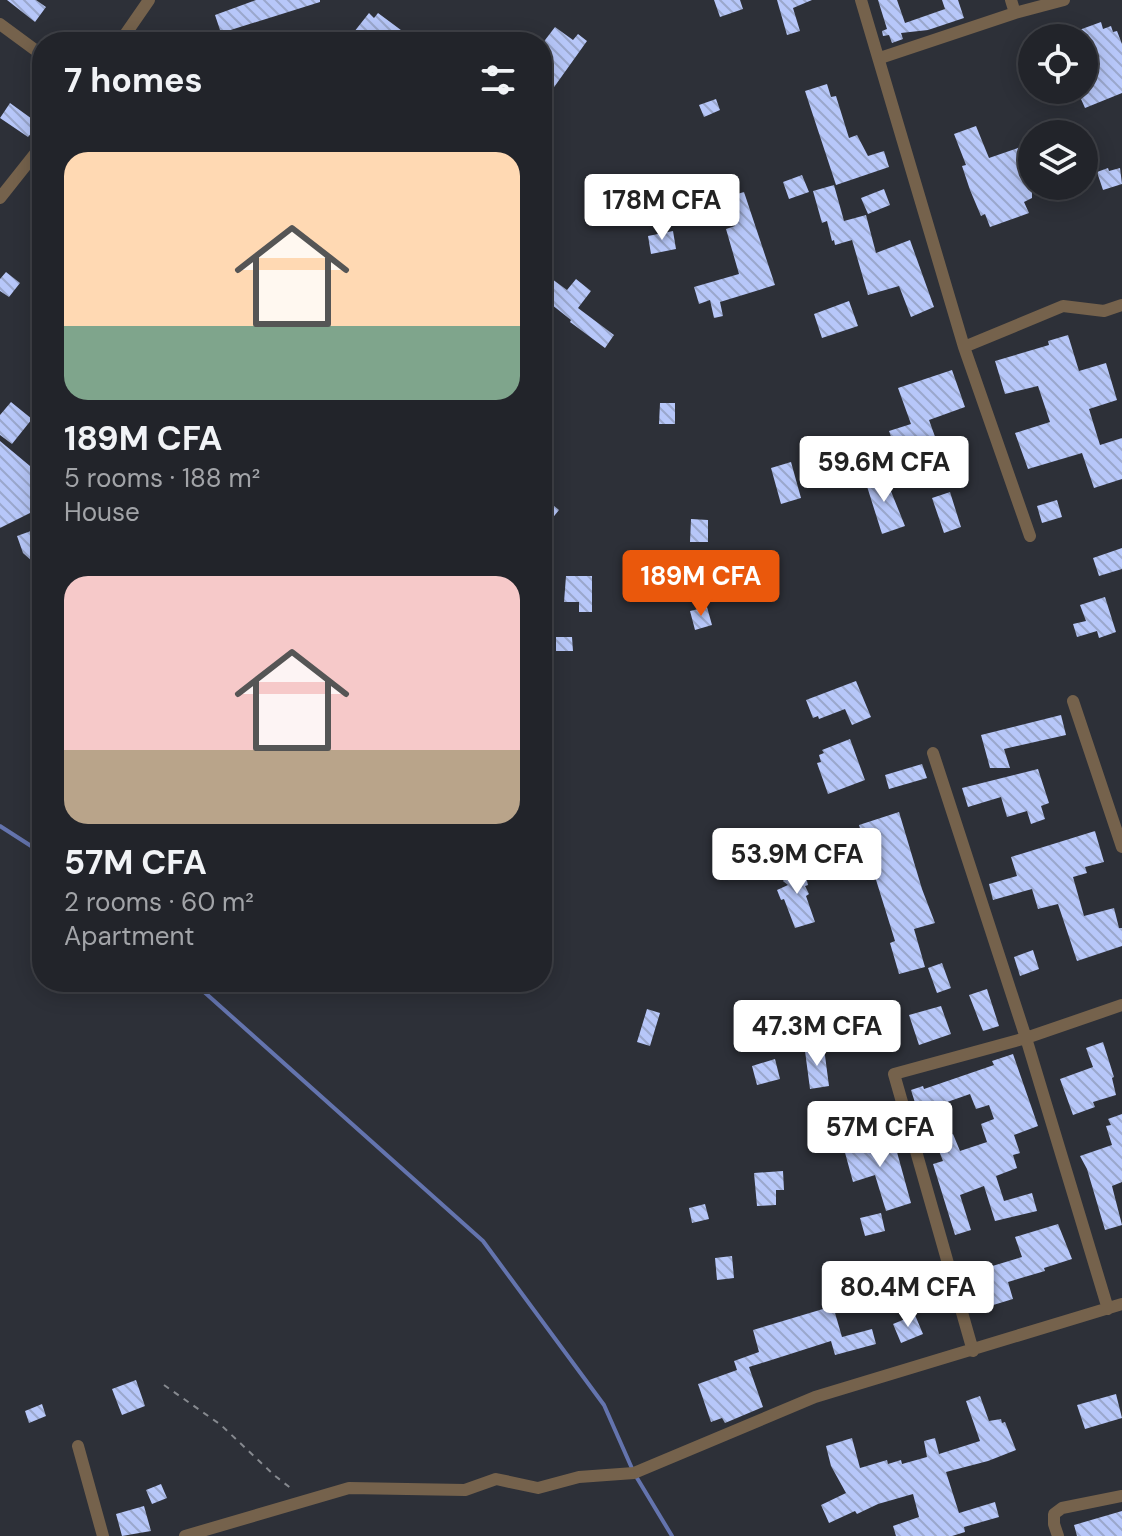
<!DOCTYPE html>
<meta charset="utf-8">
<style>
:root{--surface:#22242a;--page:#2e3036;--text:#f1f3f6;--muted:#a2a4a8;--line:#3f4147;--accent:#ea580c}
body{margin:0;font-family:"DM Sans",sans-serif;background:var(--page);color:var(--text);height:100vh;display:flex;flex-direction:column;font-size:30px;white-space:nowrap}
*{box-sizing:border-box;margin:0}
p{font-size:26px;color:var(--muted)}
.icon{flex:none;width:44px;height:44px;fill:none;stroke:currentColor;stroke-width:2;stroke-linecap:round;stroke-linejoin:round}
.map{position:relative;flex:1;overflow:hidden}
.panel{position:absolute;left:32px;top:32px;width:520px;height:960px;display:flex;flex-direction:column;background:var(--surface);border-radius:32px;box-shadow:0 4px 20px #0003,0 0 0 2px var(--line)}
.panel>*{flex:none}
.tools{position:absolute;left:1018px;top:24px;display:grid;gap:16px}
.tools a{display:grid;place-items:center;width:80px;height:80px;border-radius:50%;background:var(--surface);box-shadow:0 4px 20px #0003,0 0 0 2px var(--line);font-size:40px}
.price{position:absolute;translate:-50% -68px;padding:0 18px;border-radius:8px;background:#fff;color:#222;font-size:26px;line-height:52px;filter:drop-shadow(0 2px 4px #0008)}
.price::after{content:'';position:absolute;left:50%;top:48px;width:24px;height:18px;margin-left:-12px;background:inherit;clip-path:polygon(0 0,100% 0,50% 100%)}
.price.on{background:var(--accent);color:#fff}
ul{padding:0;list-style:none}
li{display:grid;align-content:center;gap:16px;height:424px;padding:0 32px}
li span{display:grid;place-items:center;height:248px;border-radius:24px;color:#555}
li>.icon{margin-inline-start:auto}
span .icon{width:144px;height:144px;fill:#fffc;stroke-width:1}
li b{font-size:34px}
h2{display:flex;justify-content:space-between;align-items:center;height:96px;padding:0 32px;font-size:34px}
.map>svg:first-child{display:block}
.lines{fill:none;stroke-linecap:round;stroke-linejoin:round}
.stream{stroke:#6474ae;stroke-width:4}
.building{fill:url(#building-back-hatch)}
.path{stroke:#86898f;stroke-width:2;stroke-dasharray:6 6;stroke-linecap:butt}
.minor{stroke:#75624c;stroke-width:12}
</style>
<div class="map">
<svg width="1122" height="1536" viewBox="0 0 1122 1536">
<defs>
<pattern id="building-back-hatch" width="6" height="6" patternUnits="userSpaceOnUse" patternTransform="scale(2)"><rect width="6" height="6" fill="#b7c7f9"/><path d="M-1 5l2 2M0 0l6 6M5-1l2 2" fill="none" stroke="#9aa7cc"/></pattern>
</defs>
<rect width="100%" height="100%" fill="#2d3038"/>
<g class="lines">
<path class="stream" d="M0,826L42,853
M193,982L483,1241L604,1405L634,1473L672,1536"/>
</g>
<path class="building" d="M7,0H36L46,7L35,22Z
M256,0H320V2L221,33L215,15Z
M714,0H740L743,9L720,17Z
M777,0H812L793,8L800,31L787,35Z
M878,0H897L905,23L945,9L942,0H958L964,18L928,30L901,33L903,39L892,43L889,35L883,36L882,31L887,29Z
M369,13L374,18L378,13L405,33L398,42H367L354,32Z
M1101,22L1103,29L1111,26L1113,32L1117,31L1122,44V93L1085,108L1077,90H1084V70L1091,67L1084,38L1060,37Z
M555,27L573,40L578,34L587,41L542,104V44Z
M827,84L831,97L836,96L849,138L857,135L868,156L884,151L889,167L836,185L805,91Z
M716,99L720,110L704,117L699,105Z
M10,103L39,124L28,137L0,118Z
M976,126L989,158L1032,143V198L1024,202L1029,213L990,227L985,214L981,216L970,190L962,166L966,165L954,134Z
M1108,168L1109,171L1120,168L1122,184L1103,190L1097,172Z
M802,175L809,192L789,199L783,182Z
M834,185L844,221L866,215L876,253L910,240L934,307L911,317L899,286L868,295L852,240L835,245L834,240L832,241L827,221L822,223L813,191Z
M884,189L890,205L868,214L861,198Z
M744,192L775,285L720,302L723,316L714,318L710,300L699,304L694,287L739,274L726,229L735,226L730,207L716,211L713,201Z
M673,231L676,249L651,254L648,236Z
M6,272L20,283L9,297L0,291V279Z
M552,279L567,290L576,279L591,291L578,308L614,335L605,348L570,322L571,320L542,297V281L547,284Z
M849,301L858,326L822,338L814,314Z
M1068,335L1079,371L1106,363L1117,400L1089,409L1100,445L1122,438V479L1094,488L1082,453L1028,469L1015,433L1050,422L1038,386L1005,394L995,361L1049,345L1048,341Z
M952,370L965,407L929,420L942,456L902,468L889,431L911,424L898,388Z
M11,402L32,419L12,444L0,435V415Z
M660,403H675V424H659Z
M0,441L42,476V507L0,528Z
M791,462L801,498L781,504L771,468Z
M884,474L905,526L882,534L865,480Z
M950,492L961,527L944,533L932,498Z
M542,496L559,510L542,531Z
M1057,500L1062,517L1042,523L1037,506Z
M691,519L708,520V542H690Z
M42,527V570L23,553L17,536Z
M1122,548V569L1099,576L1093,558Z
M566,576H592V612H579V602H564Z
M1105,597L1116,632L1099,638L1097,631L1077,637L1073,624L1086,621L1080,605Z
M707,607L712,625L695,630L690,611Z
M556,637H572L573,651H556Z
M856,681L871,717L852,725L845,709L819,719L818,716L813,718L806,700Z
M1061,715L1066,735L1004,749L1010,768H990L981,735Z
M850,739L865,780L828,794L817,763L821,762L819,755L824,753L822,750Z
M922,764L927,778L889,789L885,775Z
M1038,769L1049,803L1041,806L1045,819L1031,824L1027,811L1007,817L1001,797L968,807L962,788Z
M899,812L922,889L935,923L914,929L925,967L899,974L890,943L895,941L859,825Z
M1095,831L1104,862L1085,867L1087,873L1073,877L1084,916L1114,908L1119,928H1122V946L1077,961L1058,904L1038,909L1032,889L993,900L989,884L1017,876L1011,857Z
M801,857L808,885L805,886L809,894L806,896L815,922L795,928L784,899L781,900L777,890L788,885L783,881Z
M1033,950L1039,969L1020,976L1014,957Z
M942,963L951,988L937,993L928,968Z
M987,989L999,1026L983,1031L969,995Z
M941,1006L951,1034L919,1045L909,1015Z
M647,1009L660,1013L650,1046L637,1042Z
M794,1010L800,1049L790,1050L781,1013Z
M1103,1042L1114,1077L1112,1078L1116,1095L1093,1102L1095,1107L1073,1115L1060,1079L1093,1067L1086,1048Z
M824,1048L829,1086L810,1089L805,1051Z
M1013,1054L1038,1126L1014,1135L1020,1153L1013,1155L1017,1168L996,1176L1004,1201L1032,1193L1037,1211L995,1221L984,1186L960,1195L971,1230L955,1235L933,1164L943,1161L935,1141L953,1134L960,1151L987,1142L981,1124L994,1119L989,1105L976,1109L970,1094L930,1108L934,1122L922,1125L911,1090L923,1086L924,1089L994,1065L992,1061Z
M775,1059L780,1079L757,1085L752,1066Z
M1122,1114V1182L1112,1186L1122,1225L1105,1230L1087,1169L1080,1156L1112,1145L1106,1126L1111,1125L1108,1119Z
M892,1134L911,1203L886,1211L875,1175L853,1182L844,1149Z
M783,1171L784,1190H776V1205L757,1206L754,1173Z
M705,1204L709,1219L692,1223L689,1208Z
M881,1213L885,1231L865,1236L860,1218Z
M1058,1224L1072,1259L1044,1268L1045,1271L1008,1282L1013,1299L990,1306L991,1310L978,1313L966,1274L1022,1257L1015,1237Z
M732,1256L734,1278L717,1280L715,1258Z
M933,1273L944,1307L929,1312L918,1278Z
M833,1306L842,1337L872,1329L876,1344L835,1355L831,1341L749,1367L763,1407L725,1423L722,1418L711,1422L698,1384L737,1370L734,1361L759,1352L753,1330Z
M915,1315L923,1334L901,1343L893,1324Z
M136,1380L145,1406L122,1415L112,1389Z
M1116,1394L1122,1418L1085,1429L1077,1405Z
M980,1396L989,1421L1001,1419L1002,1423L1005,1422L1016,1450L988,1461L946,1472L959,1513L995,1502L999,1517L964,1527L965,1532L952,1536H896L893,1526L919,1517L913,1494L878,1504L857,1514L855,1511L829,1523L821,1505L846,1493L831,1466L826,1446L852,1438L860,1468L887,1460L888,1464L901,1460L902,1464L927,1457L924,1441L935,1438L939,1454L980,1441L966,1401Z
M42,1404L46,1416L29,1423L25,1411Z
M161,1484L167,1498L152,1504L146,1490Z
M144,1506L151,1531L122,1536L116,1514Z
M1122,1511V1536H1077L1074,1525Z"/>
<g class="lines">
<path class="path" d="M164,1385L221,1425L274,1475L293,1490"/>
<path class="minor" d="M861,0L964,347L1030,536
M1015,13L1064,0
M0,24L42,55
M120,42L149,0
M880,58L1015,13L1011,0
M0,198L42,145
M964,347L1063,306L1104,311L1122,305
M1073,701L1122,847
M933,753L1026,1038L1108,1309
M973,1351L894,1074L1026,1038L1122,1005
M78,1446L103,1536
M185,1536L349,1488L465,1490L496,1479L538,1488L579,1477L634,1473L815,1397L1122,1304
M1058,1536L1054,1524V1514L1062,1508L1122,1496"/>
</g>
</svg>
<div class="tools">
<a><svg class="icon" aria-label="locate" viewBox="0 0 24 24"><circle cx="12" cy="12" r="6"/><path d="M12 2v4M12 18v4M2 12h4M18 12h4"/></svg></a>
<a><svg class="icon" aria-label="layers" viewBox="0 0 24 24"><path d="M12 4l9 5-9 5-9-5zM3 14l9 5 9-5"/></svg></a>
</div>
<b class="price" style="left:662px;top:242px">178M CFA</b>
<b class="price" style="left:884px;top:504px">59.6M CFA</b>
<b class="price on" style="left:701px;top:618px">189M CFA</b>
<b class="price" style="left:797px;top:896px">53.9M CFA</b>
<b class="price" style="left:817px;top:1068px">47.3M CFA</b>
<b class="price" style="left:880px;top:1169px">57M CFA</b>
<b class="price" style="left:908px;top:1329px">80.4M CFA</b>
<section class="panel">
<h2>7 homes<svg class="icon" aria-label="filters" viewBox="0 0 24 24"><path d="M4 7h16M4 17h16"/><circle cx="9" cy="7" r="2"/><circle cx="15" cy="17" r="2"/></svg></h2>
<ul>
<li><span style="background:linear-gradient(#ffd9b3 70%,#7fa58c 0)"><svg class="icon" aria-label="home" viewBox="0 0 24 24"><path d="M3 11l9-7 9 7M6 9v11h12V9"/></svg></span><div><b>189M CFA</b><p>5 rooms · 188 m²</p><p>House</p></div></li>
<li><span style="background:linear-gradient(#f6c9c9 70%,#b9a48a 0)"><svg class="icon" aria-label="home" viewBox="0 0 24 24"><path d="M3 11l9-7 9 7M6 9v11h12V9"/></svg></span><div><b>57M CFA</b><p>2 rooms · 60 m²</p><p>Apartment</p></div></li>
</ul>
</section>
</div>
